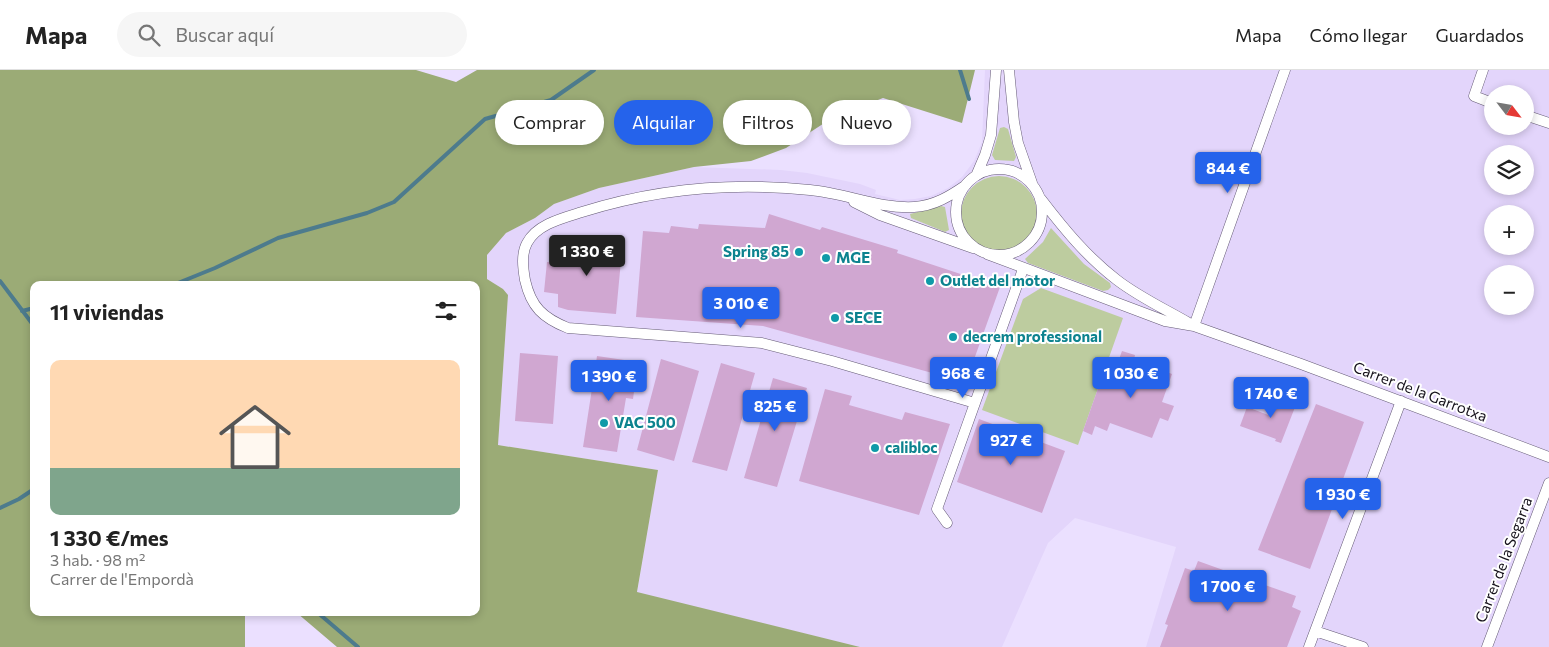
<!DOCTYPE html>
<html lang="es">
<meta charset="utf-8">
<style>
:root{--surface:#fff;--page:#f6f6f6;--text:#222;--muted:#767676;--line:#e0e0e0;--accent:#2563eb}
body{margin:0;font-family:Commissioner,sans-serif;background:var(--page);color:var(--text);height:100vh;display:flex;flex-direction:column;font-size:19px;white-space:nowrap}
*{box-sizing:border-box;margin:0}
p{font-size:16px;color:var(--muted)}
.icon{flex:none;width:28px;height:28px;fill:none;stroke:currentColor;stroke-width:2;stroke-linecap:round;stroke-linejoin:round}
.map{position:relative;flex:1;overflow:hidden}
.panel{position:absolute;left:30px;top:211px;width:450px;height:335px;display:flex;flex-direction:column;background:var(--surface);border-radius:10px;box-shadow:0 2px 8px #0003}
.panel>*{flex:none}
.banner{position:absolute;left:495px;top:30px;width:475px;height:45px;display:flex;gap:10px}
.needle{width:32px;rotate:121deg}
.controls{position:absolute;left:1484px;top:15px;display:grid;gap:10px}
.controls a{display:grid;place-items:center;width:50px;height:50px;border-radius:50%;background:var(--surface);box-shadow:0 2px 8px #0003;font-size:25px}
.price{position:absolute;translate:-50% -42px;padding:0 11px;border-radius:5px;background:var(--accent);color:#fff;font-size:16px;line-height:32px;filter:drop-shadow(0 1px 2px #0008)}
.price::after{content:'';position:absolute;left:50%;top:30px;width:15px;height:11px;margin-left:-8px;background:inherit;clip-path:polygon(0 0,100% 0,50% 100%)}
.price.current{background:#222;color:#fff}
ul{padding:0;list-style:none}
li{display:grid;align-content:center;gap:10px;height:265px;padding:0 20px}
li span{display:grid;place-items:center;height:155px;border-radius:10px;color:#555}
li>.icon{margin-inline-start:auto}
span .icon{width:90px;height:90px;fill:#fffc;stroke-width:1}
li b{font-size:21px}
h2{display:flex;justify-content:space-between;align-items:center;height:60px;padding:0 20px;font-size:21px}
.chip{padding:0 18px;border-radius:22px;background:var(--surface);box-shadow:0 2px 8px #0003;font-size:18px;line-height:45px}
.chip.current{background:var(--accent);color:#fff}
header{display:flex;align-items:center;gap:30px;box-sizing:border-box;height:70px;padding:0 25px;background:var(--surface);border-bottom:1px solid var(--line)}
header strong{font-size:24px}
nav{display:flex;gap:28px;margin-inline-start:auto;font-size:18px}
.search{width:350px;height:45px;background:var(--page);display:flex;align-items:center;gap:12px;box-sizing:border-box;padding:0 18px;border-radius:28px;color:var(--muted);font-size:19px}
.map>svg:first-child{display:block}
.built{fill:#e3d5fb;fill-rule:evenodd}
.green{fill:#bdcc9f}
.forest{fill:#9bab76}
.lines{fill:none;stroke-linecap:round;stroke-linejoin:round}
.stream{stroke:#4d7b8d;stroke-width:4}
.building{fill:#d0a7d1}
.street-casing{stroke:#655b76;stroke-width:11}
.street{stroke:#fff;stroke-width:10}
.culture-dot{fill:#0f9aa8;stroke:#fff;stroke-width:2}
.labels{text-anchor:middle;stroke-width:4;stroke-linejoin:round;paint-order:stroke}
.culture-label{font-size:15px;font-weight:bold;fill:#0d838f;stroke:#fff;text-anchor:start}
.street-label{font-size:15px;fill:#15111b;stroke:#fff}
</style>
<header>
<strong>Mapa</strong>
<div class="search"><svg class="icon" aria-label="search" viewBox="0 0 24 24"><circle cx="10" cy="10" r="6"/><path d="M15 15l6 6"/></svg>Buscar aquí</div>
<nav><a>Mapa</a><a>Cómo llegar</a><a>Guardados</a></nav>
</header>
<div class="map">
<svg width="1549" height="577" viewBox="0 0 1549 577">
<rect width="100%" height="100%" fill="#ebe0ff"/>
<path class="built" d="M985,0H1549V577H1146L1176,477L1075,448L1048,473L1002,577H860L637,523L658,400L498,375L508,225L503,219L487,209V185L506,163L535,148L554,134L599,118L694,97L781,100L807,103L860,114L876,120L875,124L900,130L915,129L931,126L948,118L962,107L974,91L982,72ZM1492,24H1525V56H1492ZM1492,84H1525V116H1492ZM1492,144H1525V176H1492ZM1492,204H1525V236H1492Z"/>
<path class="green" d="M1004,57L1008,59L1016,87L1014,91L995,90L992,85L1000,58Z
M961 144a38 38 0 1 1 76 0a38 38 0 1 1-76 0Z
M941,136L945,137L949,160L945,162L911,148L910,144Z
M1051,158L1084,194L1110,213L1111,217L1108,220L1103,221L1028,193L1025,189L1043,172Z
M1041,218L1123,248L1078,375L982,340L1023,229Z"/>
<path class="forest" d="M0,0H416L456,12L477,0H975L962,53L883,28L832,48L786,78L751,91L694,97L599,118L554,134L535,148L506,163L487,185V209L503,219L508,225L498,375L658,400L637,522L860,577H337L297,543L476,542V215H34V542L239,543L245,546V577H0Z"/>
<g class="lines">
<path class="stream" d="M960,0L969,29
M0,211L34,256
M173,215L215,198L278,168L367,143L394,132L485,49L551,30L594,0
M22,241L34,238
M0,438L19,429L34,419
M317,542L358,577"/>
</g>
<path class="building" d="M769,144L820,160L822,157L898,180L897,183L1000,217L967,309L961,311L763,256L636,247L643,161L669,163L671,156L698,159L699,154L765,158Z
M593,167L623,169L616,244L568,240L558,237V224L544,222L547,192L560,193L562,179L591,181Z
M1122,281L1135,285L1134,290L1172,304L1162,332L1174,336L1168,351L1160,348L1152,368L1110,353L1107,361L1095,356L1092,365L1083,361L1101,310L1110,314Z
M520,283L558,286L553,354L515,351Z
M597,286L638,292L633,329L626,328L617,382L583,377Z
M661,289L699,301L674,391L637,380Z
M721,293L755,303L727,401L692,392Z
M773,308L807,318L777,417L744,408Z
M825,319L852,326L849,335L902,350L905,342L950,354L919,445L799,411Z
M1279,325L1297,332L1281,373L1275,371L1276,369L1240,356L1247,337L1271,346Z
M1316,334L1364,352L1310,499L1258,480Z
M979,349L1065,381L1042,443L957,412Z
M1198,491L1296,526L1292,537L1301,541L1287,577H1160L1168,555L1165,554L1185,498L1194,501Z"/>
<g class="lines">
<g class="street-casing">
<path id="street" d="M1009,0L1014,52L1018,73L1032,113
M1483,0L1474,26L1492,33
M1525,45L1549,53
M956 142a43 43 0 1 1 86 0a43 43 0 1 1-86 0Z
M976,106L985,85L991,65L996,0
M966,115C950,126 934,136 914,137C879,139 845,123 810,120C733,112 655,119 582,142C563,148 537,154 527,173C521,184 523,198 525,210C531,237 543,248 568,258L762,273L832,291L975,333
M1041,129C1064,159 1087,187 1117,210C1139,227 1165,239 1189,253
M854,132L880,145L973,178
M987,184L1165,251L1194,256L1301,294L1549,387
M1194,256L1285,0
M947,453L937,439L1023,199
M1315,561L1363,577
M1309,577L1401,331
M1487,577L1549,413"/>
</g>
<use href="#street" class="street"/>
</g>
<g class="culture-dot">
<circle cx="799" cy="182" r="5"/>
<circle cx="826" cy="188" r="5"/>
<circle cx="930" cy="211" r="5"/>
<circle cx="835" cy="248" r="5"/>
<circle cx="953" cy="267" r="5"/>
<circle cx="604" cy="353" r="5"/>
<circle cx="875" cy="378" r="5"/>
</g>
<g class="labels">
<g class="culture-label">
<text x="789" y="187" text-anchor="end">Spring 85</text>
<text x="836" y="193">MGE</text>
<text x="940" y="216">Outlet del motor</text>
<text x="845" y="253">SECE</text>
<text x="963" y="272">decrem professional</text>
<text x="614" y="358">VAC 500</text>
<text x="885" y="383">calibloc</text>
</g>
<g class="street-label">
<text transform="translate(1420 322) rotate(21)" y="5">Carrer de la Garrotxa</text>
<text transform="translate(1504 490) rotate(-69)" y="5">Carrer de la Segarra</text>
</g>
</g>
</svg>
<div class="controls">
<a><svg class="needle" viewBox="-14 -14 28 28"><path d="M0-13l5 13h-10z" fill="#e53935"/><path d="M0 13l5-13h-10z" fill="#767676"/></svg></a>
<a><svg class="icon" aria-label="layers" viewBox="0 0 24 24"><path d="M12 4l9 5-9 5-9-5zM3 14l9 5 9-5"/></svg></a>
<a>+</a>
<a>−</a>
</div>
<b class="price" style="left:1228px;top:124px">844 €</b>
<b class="price current" style="left:587px;top:207px">1 330 €</b>
<b class="price" style="left:741px;top:259px">3 010 €</b>
<b class="price" style="left:963px;top:329px">968 €</b>
<b class="price" style="left:1131px;top:329px">1 030 €</b>
<b class="price" style="left:609px;top:332px">1 390 €</b>
<b class="price" style="left:1271px;top:349px">1 740 €</b>
<b class="price" style="left:775px;top:362px">825 €</b>
<b class="price" style="left:1011px;top:396px">927 €</b>
<b class="price" style="left:1343px;top:450px">1 930 €</b>
<b class="price" style="left:1228px;top:542px">1 700 €</b>
<div class="banner">
<a class="chip">Comprar</a>
<a class="chip current">Alquilar</a>
<a class="chip">Filtros</a>
<a class="chip">Nuevo</a>
</div>
<section class="panel">
<h2>11 viviendas<svg class="icon" aria-label="filters" viewBox="0 0 24 24"><path d="M4 7h16M4 17h16"/><circle cx="9" cy="7" r="2"/><circle cx="15" cy="17" r="2"/></svg></h2>
<ul>
<li><span style="background:linear-gradient(#ffd9b3 70%,#7fa58c 0)"><svg class="icon" aria-label="home" viewBox="0 0 24 24"><path d="M3 11l9-7 9 7M6 9v11h12V9"/></svg></span><div><b>1 330 €/mes</b><p>3 hab. · 98 m²</p><p>Carrer de l'Empordà</p></div></li>
</ul>
</section>
</div>
